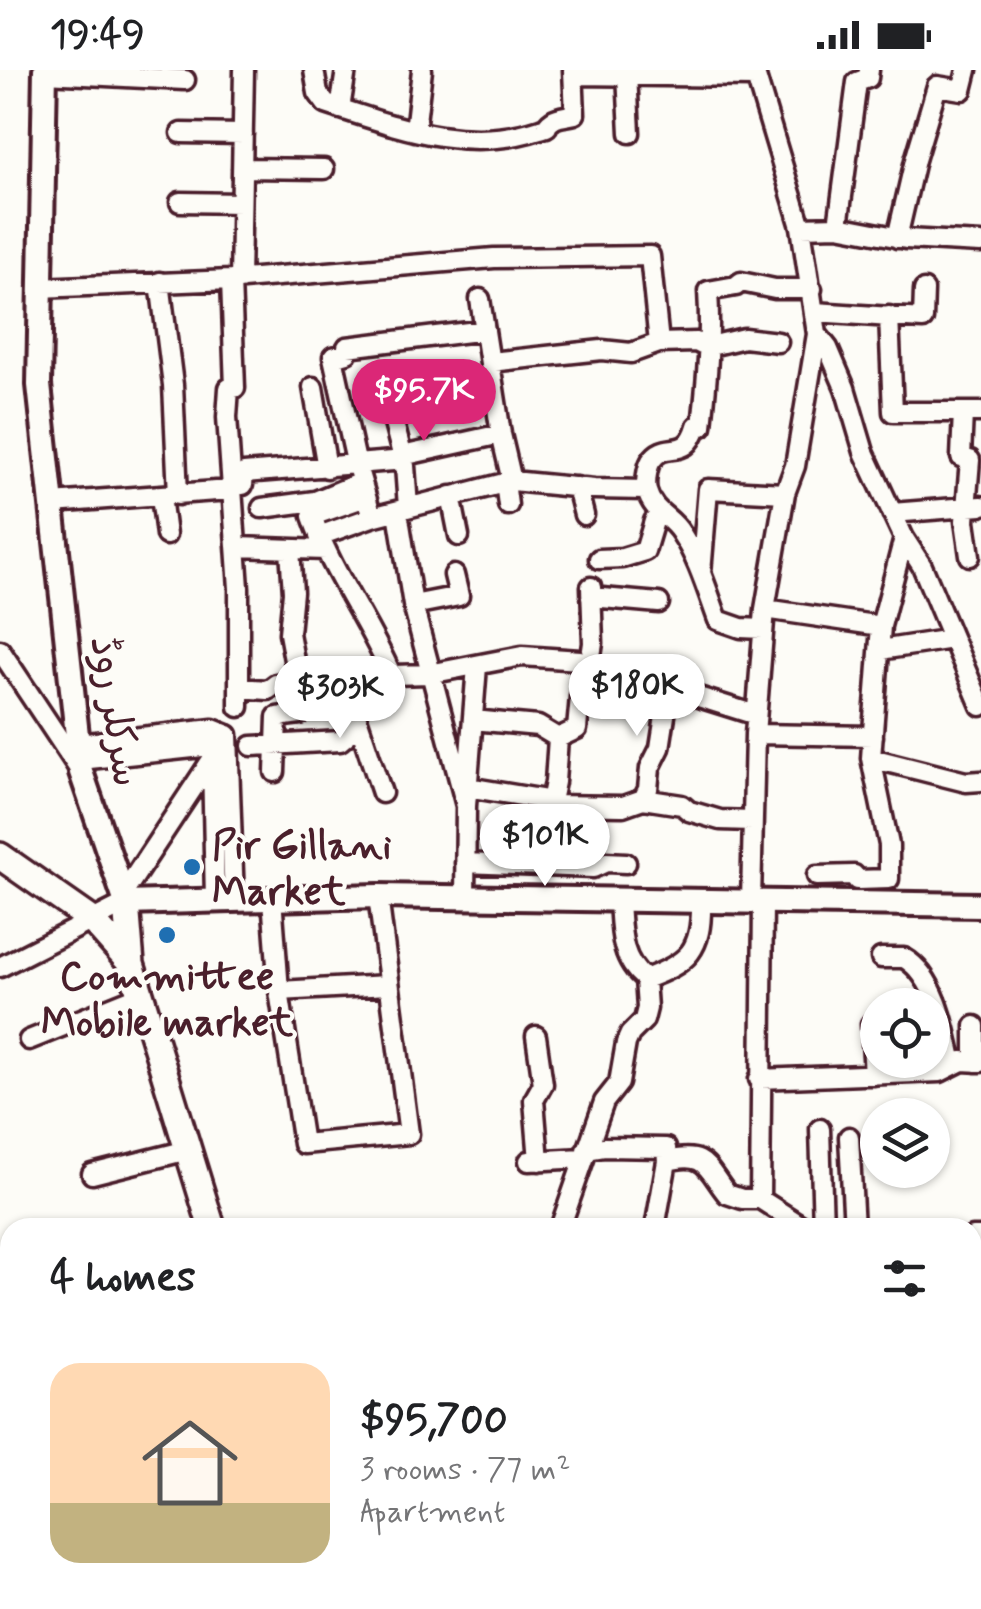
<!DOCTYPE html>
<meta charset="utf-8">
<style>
:root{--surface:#fff;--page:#f2f2f2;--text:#202124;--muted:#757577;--line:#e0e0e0;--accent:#db2777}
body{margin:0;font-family:Mynerve,"Playpen Sans Arabic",sans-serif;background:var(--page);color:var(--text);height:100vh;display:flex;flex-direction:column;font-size:38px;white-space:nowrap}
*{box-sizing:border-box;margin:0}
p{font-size:32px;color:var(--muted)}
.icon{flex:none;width:55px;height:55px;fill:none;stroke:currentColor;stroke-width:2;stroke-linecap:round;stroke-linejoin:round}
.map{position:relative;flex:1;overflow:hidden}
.panel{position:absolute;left:0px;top:1148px;width:982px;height:392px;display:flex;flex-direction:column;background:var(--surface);border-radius:30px 30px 0 0;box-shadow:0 2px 8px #0004}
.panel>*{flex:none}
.tools{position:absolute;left:860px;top:918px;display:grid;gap:20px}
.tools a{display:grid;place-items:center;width:90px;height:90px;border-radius:50%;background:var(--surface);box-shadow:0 2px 8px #0004;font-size:50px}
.price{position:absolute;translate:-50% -85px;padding:0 22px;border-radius:35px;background:#fff;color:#222;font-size:32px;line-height:65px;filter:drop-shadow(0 2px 5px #0008)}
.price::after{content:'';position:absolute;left:50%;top:60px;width:30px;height:22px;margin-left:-15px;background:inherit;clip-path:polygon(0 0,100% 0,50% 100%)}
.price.current{background:var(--accent);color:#fff}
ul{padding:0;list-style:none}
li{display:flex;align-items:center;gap:30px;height:250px;padding:0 50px}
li+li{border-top:2px solid var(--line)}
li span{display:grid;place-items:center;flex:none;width:280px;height:200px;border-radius:30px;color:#555}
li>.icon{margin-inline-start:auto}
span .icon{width:120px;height:120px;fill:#fffc;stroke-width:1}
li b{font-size:42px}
h2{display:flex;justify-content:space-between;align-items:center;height:120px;padding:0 50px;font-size:42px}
.status{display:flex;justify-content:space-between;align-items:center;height:70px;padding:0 50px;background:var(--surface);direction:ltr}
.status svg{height:28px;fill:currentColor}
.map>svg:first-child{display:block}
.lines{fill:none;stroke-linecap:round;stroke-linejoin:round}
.minor-casing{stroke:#4a1f2b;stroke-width:25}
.major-casing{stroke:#4a1f2b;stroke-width:30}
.highway-casing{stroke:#4a1f2b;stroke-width:32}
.minor{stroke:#fdfcf7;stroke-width:18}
.major{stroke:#fdfcf7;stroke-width:22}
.highway{stroke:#fdfcf7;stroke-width:25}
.poi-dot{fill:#1f6fb2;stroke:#fdfcf7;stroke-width:4}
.labels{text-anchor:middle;stroke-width:8;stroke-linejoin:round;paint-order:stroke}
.street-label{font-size:40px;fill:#4a1f2b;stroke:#fdfcf7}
.poi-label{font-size:40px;font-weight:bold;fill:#4a1f2b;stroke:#fdfcf7;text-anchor:start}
</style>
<div class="status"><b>19:49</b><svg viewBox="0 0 49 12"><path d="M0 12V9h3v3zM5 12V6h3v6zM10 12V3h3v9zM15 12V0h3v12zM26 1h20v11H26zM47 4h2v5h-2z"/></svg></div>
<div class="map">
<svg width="981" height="1539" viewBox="0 0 981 1539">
<rect width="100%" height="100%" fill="#fdfcf7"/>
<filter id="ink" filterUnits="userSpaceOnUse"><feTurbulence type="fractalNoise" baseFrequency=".01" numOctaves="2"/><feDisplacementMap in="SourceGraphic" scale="20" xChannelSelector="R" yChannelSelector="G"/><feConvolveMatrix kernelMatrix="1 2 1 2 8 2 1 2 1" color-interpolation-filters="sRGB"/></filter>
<g filter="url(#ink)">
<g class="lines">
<g class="minor-casing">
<path id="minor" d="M314,0L318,23L326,34C398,57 465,84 540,59C554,55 541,58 553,50C558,46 568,46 575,44L573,0
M45,3L185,10
M627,4L630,63
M574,5L756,7
M340,39L346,0
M415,61L422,0
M181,63L243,64
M242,98L324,99
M180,132L241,133
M838,156L857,12L868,8L869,0
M801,157L838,156L906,169L981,173
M897,168L915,90L937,16L962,20L967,0
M231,210L235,318H229L227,347L239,518V637
M240,210L244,0
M160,212L173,315L178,425
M39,218L231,210L494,188L650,186L659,273
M480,229L501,364L512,411
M814,242L923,249L924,220
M889,246L893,342H981
M817,264L828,278L845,318L864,382L904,468L922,496L981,636
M490,292L602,280L631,283L659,273L696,272L706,277L744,268L778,272
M387,316L390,338L405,396L408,437
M313,317L327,398
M961,387L963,342
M505,412L508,435
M230,415H243L244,403L393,391L402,386L501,364
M577,417L584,445
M161,426L166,465
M451,426L459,466
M366,427L312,446C331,502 368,550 391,604
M52,433L230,420
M262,438L315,431L361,412
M398,442L413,535L466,736
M892,443L981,436
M372,447L357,396L333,287L347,283V277L485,260
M319,466L372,447L512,411L594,419L646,420
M237,477L326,480
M290,480L293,522L289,563L298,612
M970,486L965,451L970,390
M599,489L622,488L645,481L654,451L659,445
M701,503L708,419L785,423
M591,527L659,533
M413,535L459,526L454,505
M765,539L881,556
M763,559L741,558L718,550C707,520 698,489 681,463C671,446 653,443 647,421C645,413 647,398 651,391C666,368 686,393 697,356H702C707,310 711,266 708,221L736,216L741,212L775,219H812
M0,580L81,702
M880,580L952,569
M590,593L593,573L591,517
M358,606L362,622L356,645L382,723
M239,618L268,620L276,614L358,606L429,604L522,586L580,590L756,645
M473,650L538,656L558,668
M755,664L873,666
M228,665L234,829
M558,668L577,659L580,627
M78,674L213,659L228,665
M252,676L340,671L359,655
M871,688L966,712L981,711
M80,690L221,675
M212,690L215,830
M275,702L277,647L300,644L305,632V611
M467,717L552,731
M643,729L648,719L650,698L660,678L669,620
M551,735L623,736L643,729L682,735L689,741L720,750L752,751
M465,793L593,798L606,792L626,793
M538,795L555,712L558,668
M817,806L854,805L857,810L889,809V775L871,688L881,556L904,468
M123,824L228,665
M272,828L279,921L303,1074L409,1064L378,826
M465,828L466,736L477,596
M751,831L755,664L765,539L785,423L795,396L817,264L801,157L754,0
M881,888H904C936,906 946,961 953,994
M0,897L126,833
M645,909C689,893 702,880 701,833
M279,921L388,915
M871,954L874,1005
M536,966L543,1014L534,1030L539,1091
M29,970L141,925
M975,992V956
M759,1009L940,1002L962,991L981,992
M820,1059L823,1158
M849,1067L854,1158
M586,1080L604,1077L666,1078L667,1091C707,1081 706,1098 727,1124L742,1129H760L805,1158
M529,1091L583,1088
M92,1104L188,1080
M760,1129L763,833
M560,1158L604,1032L619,1013L626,973L630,964L644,950L647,938L645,909C620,889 621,861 619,831
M655,1158L667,1091
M972,1167H981
M972,1286L981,1282
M972,1387L981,1381
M0,1459L10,1461
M972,1528L981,1529
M553,1530L552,1535L560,1539
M869,1530L871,1539
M385,1536L425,1530
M29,1539L30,1530
M150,1539V1530
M253,1539V1530
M638,1539L644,1530"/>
</g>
<g class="major-casing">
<path id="major" d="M45,0L39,315L81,702L126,833L378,826L981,835"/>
</g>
<g class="highway-casing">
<path id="highway" d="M0,786L93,851L131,894
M126,833L131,894L212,1158
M381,1530L387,1539"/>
</g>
<use href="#minor" class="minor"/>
<use href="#major" class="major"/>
<use href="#highway" class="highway"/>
</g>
</g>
<g class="poi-dot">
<circle cx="192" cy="797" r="10"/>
<circle cx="167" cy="865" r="10"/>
</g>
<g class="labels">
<g class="street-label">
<text transform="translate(117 641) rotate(81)" y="14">سرکلر روڈ</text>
</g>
<g class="poi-label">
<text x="212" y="788">Pir Gillani<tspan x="212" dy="46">Market</tspan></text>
<text x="167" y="919" text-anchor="middle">Committee<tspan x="167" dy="46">Mobile market</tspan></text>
</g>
</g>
</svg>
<div class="tools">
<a><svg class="icon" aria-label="locate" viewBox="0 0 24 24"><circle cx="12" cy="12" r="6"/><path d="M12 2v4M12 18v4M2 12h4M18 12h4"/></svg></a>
<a><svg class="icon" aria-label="layers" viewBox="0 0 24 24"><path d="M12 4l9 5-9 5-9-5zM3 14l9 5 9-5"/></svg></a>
</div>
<b class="price current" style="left:424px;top:374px">$95.7K</b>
<b class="price" style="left:637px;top:669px">$180K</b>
<b class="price" style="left:340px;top:671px">$303K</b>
<b class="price" style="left:545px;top:819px">$101K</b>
<section class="panel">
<h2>4 homes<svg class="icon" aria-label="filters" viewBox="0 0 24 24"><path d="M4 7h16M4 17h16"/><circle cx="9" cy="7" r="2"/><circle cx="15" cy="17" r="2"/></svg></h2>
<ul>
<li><span style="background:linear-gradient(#ffd9b3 70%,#c2b280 0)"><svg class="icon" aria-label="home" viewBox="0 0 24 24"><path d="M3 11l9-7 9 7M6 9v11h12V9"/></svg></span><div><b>$95,700</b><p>3 rooms · 77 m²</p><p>Apartment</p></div></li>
</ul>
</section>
</div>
